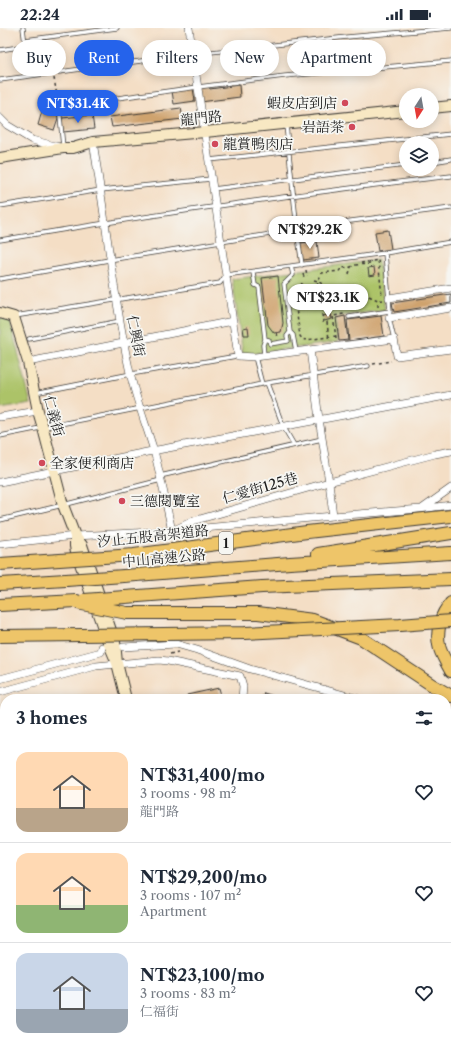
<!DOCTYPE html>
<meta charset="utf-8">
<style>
:root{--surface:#fff;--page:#f6f6f7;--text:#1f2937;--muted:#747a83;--line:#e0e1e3;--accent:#2563eb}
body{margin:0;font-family:"Libre Caslon Text","Noto Serif TC",serif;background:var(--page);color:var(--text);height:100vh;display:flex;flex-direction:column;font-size:15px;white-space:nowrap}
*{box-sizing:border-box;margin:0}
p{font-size:13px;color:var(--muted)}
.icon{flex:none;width:22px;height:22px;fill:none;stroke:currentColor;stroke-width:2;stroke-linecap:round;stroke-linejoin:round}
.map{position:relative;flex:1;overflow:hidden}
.details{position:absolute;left:0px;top:666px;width:451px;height:356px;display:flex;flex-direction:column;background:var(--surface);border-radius:16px 16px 0 0;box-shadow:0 2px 10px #0003}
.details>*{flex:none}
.guide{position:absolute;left:12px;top:12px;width:427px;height:36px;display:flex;gap:8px}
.needle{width:26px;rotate:191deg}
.tools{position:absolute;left:399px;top:60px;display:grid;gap:8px}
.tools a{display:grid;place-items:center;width:40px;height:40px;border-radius:50%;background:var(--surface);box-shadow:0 2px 10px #0003;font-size:20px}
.price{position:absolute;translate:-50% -34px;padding:0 9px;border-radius:14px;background:#fff;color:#222;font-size:13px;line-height:26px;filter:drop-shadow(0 1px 2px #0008)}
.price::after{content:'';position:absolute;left:50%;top:24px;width:12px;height:9px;margin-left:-6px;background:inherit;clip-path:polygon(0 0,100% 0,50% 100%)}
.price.active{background:var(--accent);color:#fff}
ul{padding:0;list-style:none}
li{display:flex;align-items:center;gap:12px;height:100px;padding:0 16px}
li+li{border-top:1px solid var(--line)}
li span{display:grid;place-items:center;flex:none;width:112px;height:80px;border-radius:12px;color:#555}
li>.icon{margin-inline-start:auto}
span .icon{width:48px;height:48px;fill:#fffc;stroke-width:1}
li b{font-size:17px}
h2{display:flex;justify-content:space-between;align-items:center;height:48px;padding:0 16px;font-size:17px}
.chip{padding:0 14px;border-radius:18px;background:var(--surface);box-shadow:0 2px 10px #0003;font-size:14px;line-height:36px}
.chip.active{background:var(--accent);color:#fff}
.status{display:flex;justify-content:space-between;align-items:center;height:28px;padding:0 20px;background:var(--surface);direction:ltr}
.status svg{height:11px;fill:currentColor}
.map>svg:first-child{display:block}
.green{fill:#acc368;stroke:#647042}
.building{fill:#cfa36e}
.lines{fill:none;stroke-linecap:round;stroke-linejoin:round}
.lane-casing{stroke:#3c3935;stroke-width:5}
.street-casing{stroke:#3c3935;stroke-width:8}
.secondary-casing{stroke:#3c3935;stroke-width:12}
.highway-casing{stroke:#3c3935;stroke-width:14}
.path{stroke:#3c3935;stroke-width:1.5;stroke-dasharray:3 3;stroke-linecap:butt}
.lane{stroke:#fff;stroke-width:3.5}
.street{stroke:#fff;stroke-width:7}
.secondary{stroke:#f8e8c3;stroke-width:10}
.highway{stroke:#eec569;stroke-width:12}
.highway-bridge-casing{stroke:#3c3935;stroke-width:14;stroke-linecap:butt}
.highway-bridge{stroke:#eec569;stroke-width:12}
.poi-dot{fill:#d1495b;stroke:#f6f6f2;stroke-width:1.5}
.labels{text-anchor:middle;stroke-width:3.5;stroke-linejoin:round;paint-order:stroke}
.shield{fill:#f6f6f2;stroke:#5d5d5c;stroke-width:1}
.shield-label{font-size:13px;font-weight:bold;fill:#1c1c1c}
.poi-label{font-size:14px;fill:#1c1c1c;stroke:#f6f6f2;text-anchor:start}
.street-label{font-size:14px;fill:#1c1c1c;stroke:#f6f6f2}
</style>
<div class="status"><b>22:24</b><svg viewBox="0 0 49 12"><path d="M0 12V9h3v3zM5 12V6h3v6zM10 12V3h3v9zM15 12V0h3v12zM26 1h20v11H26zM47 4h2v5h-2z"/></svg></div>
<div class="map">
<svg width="451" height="1022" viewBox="0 0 451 1022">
<rect width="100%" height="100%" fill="#f6f6f2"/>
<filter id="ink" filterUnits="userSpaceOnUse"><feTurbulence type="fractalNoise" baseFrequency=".025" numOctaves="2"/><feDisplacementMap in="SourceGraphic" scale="8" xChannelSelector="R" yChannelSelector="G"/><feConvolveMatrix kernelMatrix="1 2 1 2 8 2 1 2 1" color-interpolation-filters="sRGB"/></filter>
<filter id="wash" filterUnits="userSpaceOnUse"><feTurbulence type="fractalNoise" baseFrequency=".012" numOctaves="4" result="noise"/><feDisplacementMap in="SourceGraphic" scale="16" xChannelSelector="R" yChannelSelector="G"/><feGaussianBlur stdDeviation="0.9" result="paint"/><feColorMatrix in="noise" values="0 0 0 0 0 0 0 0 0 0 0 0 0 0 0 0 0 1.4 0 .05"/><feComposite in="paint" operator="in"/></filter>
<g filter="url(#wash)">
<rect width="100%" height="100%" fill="#f4dec5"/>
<path class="green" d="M378,232L385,282L335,289L338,314L243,327L232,251Z
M0,289L10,292L31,376L0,381Z"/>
<g id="blocks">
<path class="building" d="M239,57L240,69L200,74L198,60L209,59L210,61Z
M193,60L195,73L174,76L172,63Z
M43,80L57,84L58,90L54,102L38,97Z
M181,80L183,91L112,99L110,89Z
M92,87L94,101L63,104L62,90Z
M388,202L391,221L378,223L375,204Z
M317,213L319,230L303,232L300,215Z
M374,239L375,247L369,248L368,240Z
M278,248L283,295L281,304L274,305L268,297L262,250Z
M451,266V275L394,284L392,275Z
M355,271L358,272L352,278L344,280L330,278L325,282L322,280L326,276L332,275L347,276L351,274Z
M331,286L332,291L324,293L323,288Z
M345,288L348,312L339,313L336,290Z
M381,288L384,308L349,313L347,292Z
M248,299L249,307H244L243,300Z
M219,660L222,671H188L187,667Z
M264,665L283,671H262Z
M0,683L3,692H5V715L1,703H0Z
M446,712L451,713V732L446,730Z
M5,735V763L0,764V736Z
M0,808L5,824V837L0,839Z
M448,992L451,1001V1004L446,1006V993Z
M451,1011V1021L445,1022L443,1017H446V1012Z
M22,1017H35L37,1022H9Z
M37,1017H51L53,1022H39Z
M53,1017H65L66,1019L58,1022H55Z
M158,1017H164L166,1022H144Z"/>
</g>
</g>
<g filter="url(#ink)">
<use href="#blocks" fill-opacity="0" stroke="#3c3935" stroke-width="1"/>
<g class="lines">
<g class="lane-casing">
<path id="lane" d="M23,0L29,48
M25,12L117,0
M0,22L25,18
M0,52L193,26L347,9L451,0
M286,97L297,202L302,237
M63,119L59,78L198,59L285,48L451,33
M209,132L451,106
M432,134L451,131
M213,161L406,137
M0,178L101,162L211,151
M0,212C150,187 300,165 451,148
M385,225L390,283L389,290L394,311
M253,244L255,257L259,259L265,311L269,312L270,316L288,313L287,308L290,304L284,256L293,247L291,238
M0,251L109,232L221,214L351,193L451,180
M15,288L220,255L226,247L385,225L451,214
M349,289L390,283
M290,304L293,307L296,323
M29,311L120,293
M264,327L263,317L265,311
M255,329L262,356
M267,355L283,398L294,417
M35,365L131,346L237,328
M0,408L267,355L368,338
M160,448L322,411
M0,492L63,477L161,452
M446,989L451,987
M446,1011L451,1009
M0,1021L12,1017
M359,1022L372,1017
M417,1022L430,1017"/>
</g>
<g class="street-casing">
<path id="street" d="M189,0L238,328L255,329L394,311L397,328L451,321
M0,90L7,97L32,112L59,119
M93,114C106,191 113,269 130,345C136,371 146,397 154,423C161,449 166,476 172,503L333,488L421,481L451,477
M389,270L451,260
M389,290L451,280
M310,322L319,391L329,454L333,488
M28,334L233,293
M0,389L38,383
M0,454L152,423L451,367
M423,480L451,460
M0,516L75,508L172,503L193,493L329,454L435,426L451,423
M123,619L176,616L197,622L250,641L359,671
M0,651L101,624L102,619
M0,664L96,638L159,632L168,633L240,648L243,658L242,671
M446,695L451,696
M446,758L451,760
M0,788L5,787
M0,868L5,867
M446,891L451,889
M446,896L451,916
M0,931L5,951
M446,982L451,980
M77,1022L91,1017
M341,1022L354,1017"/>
</g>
<g class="secondary-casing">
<path id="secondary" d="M432,80L451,78
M0,130L63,120H73L93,114L205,104L406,83
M0,285L14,289L28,334L38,383L43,400L63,477L75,508L82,517L115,614L117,635
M75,508V518L76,524L108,614L117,635L126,671
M220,1017L221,1022"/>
</g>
<g class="highway-casing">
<path id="highway" d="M318,526L451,505
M124,548L290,535L451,525
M0,556L66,552
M125,569L262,559L451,551
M451,575C441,586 436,602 439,617C440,625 447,635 451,643
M0,577L77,573
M127,585H258L313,592L361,610L432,657L451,668"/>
</g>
<path class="path" d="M54,50L58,74
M361,235L378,232L382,268
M306,242L307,248
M303,246L304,249
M349,246L351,239L354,237L371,236L370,233
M314,252L318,253L322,256
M302,255L295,273L300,308L302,311L306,312L336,308
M310,260V264
M316,263L318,253L322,245L339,243L342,240L351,239
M357,268C362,267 366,267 371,269C376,271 378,273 383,272
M378,279V273
M322,286L323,294H327L329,312
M277,305L278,310
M336,310L333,288L344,286
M373,336L391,333
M170,626L178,624
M2,957L5,967"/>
<use href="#lane" class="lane"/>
<use href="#street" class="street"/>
<use href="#secondary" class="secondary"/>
<use href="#highway" class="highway"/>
<g class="highway-bridge-casing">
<path id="highway-bridge" d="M0,536L134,527L307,504L451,488
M66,552L124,548
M84,572L125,569
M77,575L127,585
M0,608L245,605L400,597L451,593"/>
</g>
<use href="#highway-bridge" class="highway-bridge"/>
</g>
</g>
<g class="poi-dot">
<circle cx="345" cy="75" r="4"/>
<circle cx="352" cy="99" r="4"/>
<circle cx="215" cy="116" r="4"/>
<circle cx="42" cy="435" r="4"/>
<circle cx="122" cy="473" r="4"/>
</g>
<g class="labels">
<rect class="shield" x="219" y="504" width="14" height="22" rx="3"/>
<g class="shield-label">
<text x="226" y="520">1</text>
</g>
<g class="poi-label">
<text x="337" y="80" text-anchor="end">蝦皮店到店</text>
<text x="344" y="104" text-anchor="end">岩語茶</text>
<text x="223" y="121">龍賞鴨肉店</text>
<text x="50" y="440">全家便利商店</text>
<text x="130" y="478">三德閱覽室</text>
</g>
<g class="street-label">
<text transform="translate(201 90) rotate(-6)" y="5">龍門路</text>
<text transform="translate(136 308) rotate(79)" y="5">仁興街</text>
<text transform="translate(54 388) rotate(75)" y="5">仁義街</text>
<text transform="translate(260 460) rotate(-16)" y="5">仁愛街125巷</text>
<text transform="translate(153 508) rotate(-6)" y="5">汐止五股高架道路</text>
<text transform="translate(164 530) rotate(-5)" y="5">中山高速公路</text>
</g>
</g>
</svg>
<div class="tools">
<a><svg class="needle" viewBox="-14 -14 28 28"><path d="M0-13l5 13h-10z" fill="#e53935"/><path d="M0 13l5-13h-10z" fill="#747a83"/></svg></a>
<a><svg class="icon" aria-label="layers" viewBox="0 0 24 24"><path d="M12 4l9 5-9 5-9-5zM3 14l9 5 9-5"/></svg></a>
</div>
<b class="price active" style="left:78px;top:96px">NT$31.4K</b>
<b class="price" style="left:310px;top:222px">NT$29.2K</b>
<b class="price" style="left:328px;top:290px">NT$23.1K</b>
<div class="guide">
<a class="chip">Buy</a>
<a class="chip active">Rent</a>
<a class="chip">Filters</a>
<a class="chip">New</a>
<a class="chip">Apartment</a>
</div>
<section class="details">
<h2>3 homes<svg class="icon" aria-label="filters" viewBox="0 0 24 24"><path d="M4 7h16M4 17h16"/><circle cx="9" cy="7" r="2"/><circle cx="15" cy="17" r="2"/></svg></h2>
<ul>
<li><span style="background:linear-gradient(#ffd9b3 70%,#b9a48a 0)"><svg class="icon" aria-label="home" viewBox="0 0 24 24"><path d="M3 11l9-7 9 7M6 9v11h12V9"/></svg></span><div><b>NT$31,400/mo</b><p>3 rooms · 98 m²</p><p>龍門路</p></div><svg class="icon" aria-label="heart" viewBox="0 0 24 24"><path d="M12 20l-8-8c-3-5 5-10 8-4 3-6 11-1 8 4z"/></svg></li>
<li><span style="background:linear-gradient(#ffd9b3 65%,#8fb573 0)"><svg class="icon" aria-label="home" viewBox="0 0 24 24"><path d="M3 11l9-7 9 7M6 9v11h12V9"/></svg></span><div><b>NT$29,200/mo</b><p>3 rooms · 107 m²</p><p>Apartment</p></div><svg class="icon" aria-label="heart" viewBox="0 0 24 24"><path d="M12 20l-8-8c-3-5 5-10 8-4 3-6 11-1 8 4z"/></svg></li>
<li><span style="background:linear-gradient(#c9d6e8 70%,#9aa5b1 0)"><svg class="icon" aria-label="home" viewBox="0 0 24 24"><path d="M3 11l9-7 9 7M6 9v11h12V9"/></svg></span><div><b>NT$23,100/mo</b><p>3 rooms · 83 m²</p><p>仁福街</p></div><svg class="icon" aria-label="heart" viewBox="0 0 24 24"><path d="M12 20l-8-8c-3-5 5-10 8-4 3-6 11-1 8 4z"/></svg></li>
</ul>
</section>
</div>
